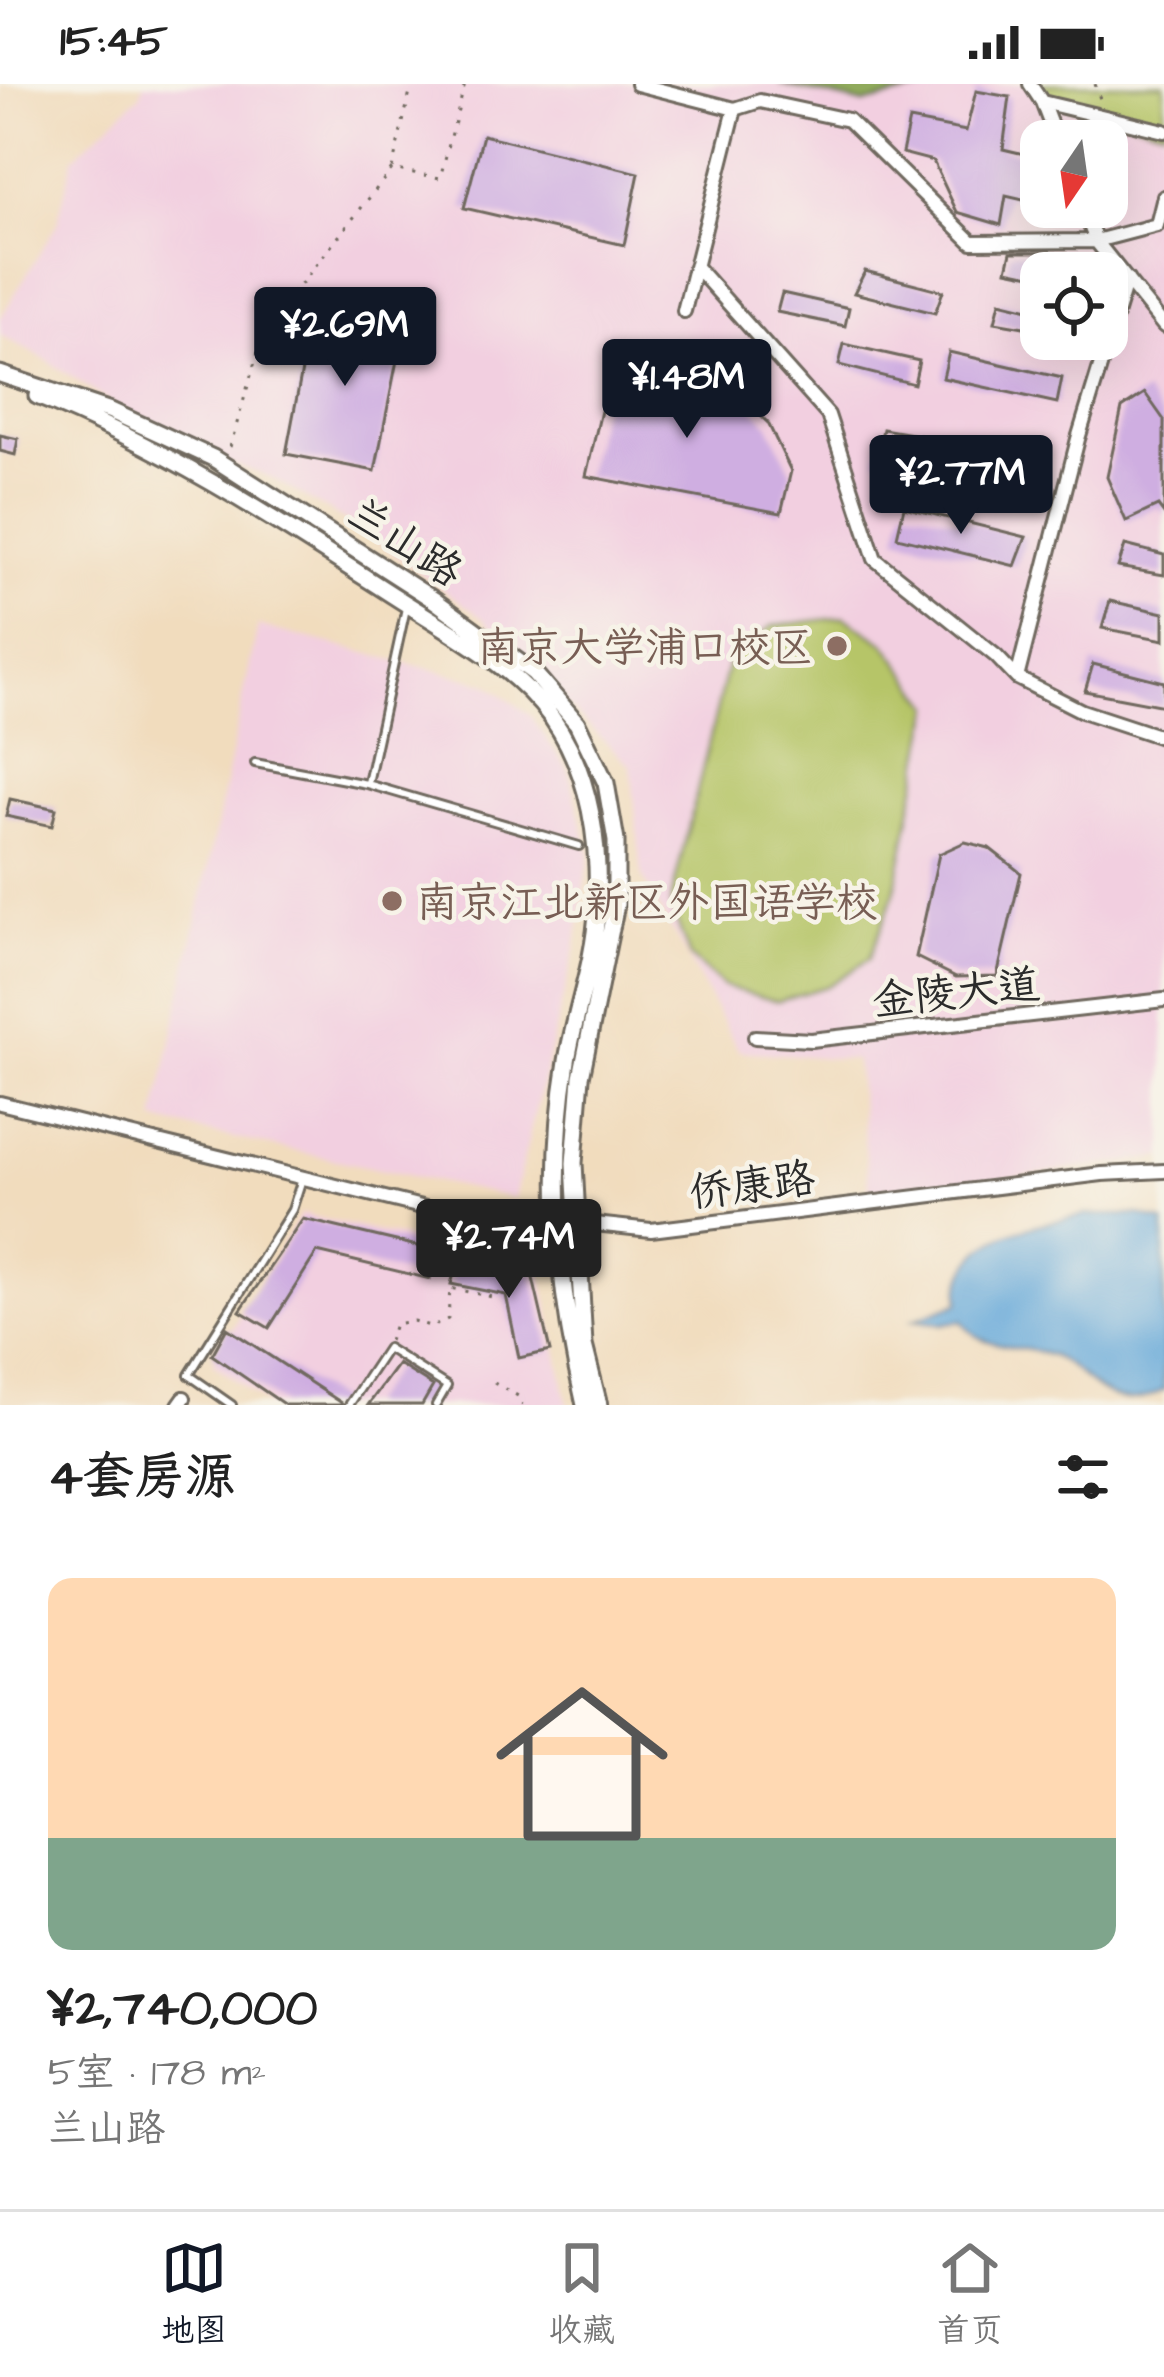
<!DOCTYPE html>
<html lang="zh">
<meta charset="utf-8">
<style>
:root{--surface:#fff;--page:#f2f2f2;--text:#222;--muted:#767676;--line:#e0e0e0;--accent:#111827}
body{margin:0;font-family:"Architects Daughter","LXGW WenKai TC",sans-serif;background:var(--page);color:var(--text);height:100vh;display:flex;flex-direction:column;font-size:45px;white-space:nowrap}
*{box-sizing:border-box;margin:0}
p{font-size:39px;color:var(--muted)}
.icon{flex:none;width:66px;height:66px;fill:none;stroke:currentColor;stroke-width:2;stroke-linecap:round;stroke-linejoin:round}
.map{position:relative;height:1321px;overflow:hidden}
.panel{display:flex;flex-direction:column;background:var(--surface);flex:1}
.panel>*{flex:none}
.needle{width:78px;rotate:193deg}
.fabs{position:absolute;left:1020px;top:36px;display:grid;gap:24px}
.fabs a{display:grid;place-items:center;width:108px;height:108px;border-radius:24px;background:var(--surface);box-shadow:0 12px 48px #0002;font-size:60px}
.price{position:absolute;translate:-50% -102px;padding:0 27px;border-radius:12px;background:var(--accent);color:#fff;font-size:39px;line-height:78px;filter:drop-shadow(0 3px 6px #0008)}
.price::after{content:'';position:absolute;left:50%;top:72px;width:36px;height:27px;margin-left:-18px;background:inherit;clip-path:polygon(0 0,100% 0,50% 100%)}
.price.on{background:#222;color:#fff}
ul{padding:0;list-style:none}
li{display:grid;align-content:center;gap:24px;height:636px;padding:0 48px}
li span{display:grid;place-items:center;height:372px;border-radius:24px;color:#555}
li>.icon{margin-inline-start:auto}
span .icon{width:216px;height:216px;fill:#fffc;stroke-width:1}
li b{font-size:51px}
h2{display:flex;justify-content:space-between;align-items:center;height:144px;padding:0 48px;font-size:51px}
.status{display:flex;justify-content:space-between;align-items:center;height:84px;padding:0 60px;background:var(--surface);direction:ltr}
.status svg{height:33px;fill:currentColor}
.tab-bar{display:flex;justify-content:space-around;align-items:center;height:168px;border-top:3px solid var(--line);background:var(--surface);font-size:33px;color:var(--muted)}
.tab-bar a{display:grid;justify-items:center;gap:6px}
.tab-bar .on{color:var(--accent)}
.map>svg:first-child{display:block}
.built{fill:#f2cfe0;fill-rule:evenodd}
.green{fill:#b6c567;stroke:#707849;stroke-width:3}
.forest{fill:#90aa5c;stroke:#5e6a44;stroke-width:3}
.water{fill:#64a7d9;stroke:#486982;stroke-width:3}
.building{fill:#cfaee1}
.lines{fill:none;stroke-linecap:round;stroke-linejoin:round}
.service-casing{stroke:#70695e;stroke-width:12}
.minor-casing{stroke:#70695e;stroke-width:18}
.tertiary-casing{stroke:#70695e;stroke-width:21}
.path{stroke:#70695e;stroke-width:3;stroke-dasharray:3 9;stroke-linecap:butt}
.service{stroke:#fff;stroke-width:6}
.minor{stroke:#fff;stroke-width:12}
.tertiary{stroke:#fff;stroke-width:15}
.education-dot{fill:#8d6e63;stroke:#f7f3e8;stroke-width:4.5}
.labels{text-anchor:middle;stroke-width:9;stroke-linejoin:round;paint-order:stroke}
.street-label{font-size:42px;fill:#2b2b2b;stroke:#f7f3e8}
.education-label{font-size:42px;fill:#785e54;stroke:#f7f3e8;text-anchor:end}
</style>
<div class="status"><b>15:45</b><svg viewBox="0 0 49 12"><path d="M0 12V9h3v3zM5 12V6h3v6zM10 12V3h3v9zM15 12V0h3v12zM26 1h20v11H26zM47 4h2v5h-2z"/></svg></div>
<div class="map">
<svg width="1164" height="1321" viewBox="0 0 1164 1321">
<rect width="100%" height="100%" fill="#f7f3e8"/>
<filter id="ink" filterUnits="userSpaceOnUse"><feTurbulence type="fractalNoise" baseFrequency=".00833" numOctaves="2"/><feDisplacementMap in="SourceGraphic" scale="24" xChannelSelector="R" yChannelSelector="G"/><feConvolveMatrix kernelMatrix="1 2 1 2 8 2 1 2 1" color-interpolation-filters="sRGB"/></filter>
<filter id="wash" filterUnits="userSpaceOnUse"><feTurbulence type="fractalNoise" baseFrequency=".004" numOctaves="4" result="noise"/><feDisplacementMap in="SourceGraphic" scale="48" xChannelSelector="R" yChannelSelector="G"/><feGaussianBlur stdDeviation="2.7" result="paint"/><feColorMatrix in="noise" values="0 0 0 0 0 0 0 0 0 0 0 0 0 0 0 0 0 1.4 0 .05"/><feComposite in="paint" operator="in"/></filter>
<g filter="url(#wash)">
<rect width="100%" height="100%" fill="#f1dcbd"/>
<path class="built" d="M144,0H1164V1073L870,1112L856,976L739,967L642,792L631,682L545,600L484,535L360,445L268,392L173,361L45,275L0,251V235L57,140L73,74L140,11ZM1041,57H1107V123H1041ZM1041,189H1107V255H1041Z
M258,542L486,599L529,630L568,685L590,769L575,865L514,1114L155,1037Z
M301,1130L541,1186L568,1321H269L212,1279Z"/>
<path class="green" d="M1034,0H1164V45L1044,16Z
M845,533L885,559L932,622L895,808L869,875L827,902L777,917L724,903L690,873L670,820L728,579L772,542Z"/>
<path class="forest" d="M779,0H948L864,20Z"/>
<path class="water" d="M1085,1131H1140L1164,1138V1306C1154,1311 1140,1317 1128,1316C1097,1314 1081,1286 1056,1274C1028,1260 979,1267 962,1237L941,1240L914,1236L959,1219C960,1148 1030,1143 1085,1131Z"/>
<g id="blocks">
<path class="building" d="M976,7L1010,13L1003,65L1041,74V120L1006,112L1001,141L957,128L933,77L902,69L909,36L966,47Z
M483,51L639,89L624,161L464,124Z
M1011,168H1044L1091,180L1088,189H1041V193L1007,186Z
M865,187L943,207L935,229L854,209Z
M782,209L849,224L845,242L777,228Z
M1000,218L1041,228V246L995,238Z
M314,223L404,241L375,387L286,370Z
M844,260L919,277L914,300L839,281Z
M949,268L1062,294L1057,319L943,294Z
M612,279L736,308L768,339L791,387L781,429L586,392Z
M1145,309L1164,336V430L1158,422L1126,437L1107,393L1122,324Z
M883,345L1005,366L996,394L876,375Z
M0,351L18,355L15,371L0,367Z
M904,423L1026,453L1015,482L897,453Z
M1125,461L1164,471V491L1118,483Z
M1110,517L1164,529V556L1102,544Z
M1093,580L1164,598V622L1085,607Z
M10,715L56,725L52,742L6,732Z
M965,758L989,764L1021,789L997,892L956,893L916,873L939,770Z
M303,1135L434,1166L430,1195L317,1168L269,1244L240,1227Z
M459,1173L532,1190L550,1267L519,1274L506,1211L451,1200Z
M227,1244L342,1319V1321H285L212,1271Z
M398,1280L433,1302L422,1321H368Z"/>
</g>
</g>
<g filter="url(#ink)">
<use href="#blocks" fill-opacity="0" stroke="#70695e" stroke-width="3"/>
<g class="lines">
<g class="service-casing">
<path id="service" d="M255,679L367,700L579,762
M368,699L406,524
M232,1321L189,1291L292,1126L302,1095
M349,1321L387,1264L447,1302L436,1321"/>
</g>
<g class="minor-casing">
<path id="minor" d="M637,0L735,25L760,17L848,36L972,158L1096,157L1157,141L1164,113
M1030,0L1042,18L1057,57
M1042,18L1164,47
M1083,123L1096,157L1164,242
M696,183L828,331L875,475L996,572L1017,594L1082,627L1164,654
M684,227L735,25
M1017,594L1078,355L1127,195
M755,953L811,956L1164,916
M0,1019L454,1131L557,1136L651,1146L1102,1090L1164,1087
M179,1321L184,1314"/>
</g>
<g class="tertiary-casing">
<path id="tertiary" d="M0,290L111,327L213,374L434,516L534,589L577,639L606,699L616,757V820L581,993L574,1079L584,1261L599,1321
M37,312C165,363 279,438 394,512C448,547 514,581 552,634C591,690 600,759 597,826C595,877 575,927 567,977C548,1092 558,1208 585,1321"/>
</g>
<path class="path" d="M412,0L392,85L440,94L465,0
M1095,0L1102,21
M230,363L264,247L392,85
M389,1257L395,1240L413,1237L433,1243L448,1235L450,1204L497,1214
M494,1299L518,1312L522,1321"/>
<use href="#service" class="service"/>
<use href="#minor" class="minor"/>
<use href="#tertiary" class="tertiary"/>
</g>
</g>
<g class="education-dot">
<circle cx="837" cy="562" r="12"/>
<circle cx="392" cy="817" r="12"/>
</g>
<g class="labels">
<g class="street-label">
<text transform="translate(406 457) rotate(33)" y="15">兰山路</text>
<text transform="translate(956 907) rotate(-6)" y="15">金陵大道</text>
<text transform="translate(752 1100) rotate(-7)" y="15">侨康路</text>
</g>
<g class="education-label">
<text x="813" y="577">南京大学浦口校区</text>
<text x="416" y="832" text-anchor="start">南京江北新区外国语学校</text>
</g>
</g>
</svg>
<div class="fabs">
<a><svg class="needle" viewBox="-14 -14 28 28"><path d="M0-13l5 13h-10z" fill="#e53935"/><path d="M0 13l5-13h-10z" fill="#767676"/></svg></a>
<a><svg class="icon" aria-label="locate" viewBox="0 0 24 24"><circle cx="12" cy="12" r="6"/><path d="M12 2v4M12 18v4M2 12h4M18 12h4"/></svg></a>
</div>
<b class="price" style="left:345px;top:305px">¥2.69M</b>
<b class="price" style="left:687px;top:357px">¥1.48M</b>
<b class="price" style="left:961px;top:453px">¥2.77M</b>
<b class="price on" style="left:509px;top:1217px">¥2.74M</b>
</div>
<section class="panel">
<h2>4套房源<svg class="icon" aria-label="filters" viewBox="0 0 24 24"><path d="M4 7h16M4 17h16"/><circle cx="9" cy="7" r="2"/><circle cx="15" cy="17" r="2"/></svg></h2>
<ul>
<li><span style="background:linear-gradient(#ffd9b3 70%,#7fa58c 0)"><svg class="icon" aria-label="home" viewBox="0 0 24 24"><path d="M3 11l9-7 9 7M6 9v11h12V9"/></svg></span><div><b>¥2,740,000</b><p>5室 · 178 m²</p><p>兰山路</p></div></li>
</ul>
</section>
<nav class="tab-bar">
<a class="on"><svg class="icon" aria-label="map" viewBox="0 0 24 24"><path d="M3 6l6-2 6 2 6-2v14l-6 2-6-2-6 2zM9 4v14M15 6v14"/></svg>地图</a>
<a><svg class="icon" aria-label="saved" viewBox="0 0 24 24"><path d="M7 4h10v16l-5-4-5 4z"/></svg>收藏</a>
<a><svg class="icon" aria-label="home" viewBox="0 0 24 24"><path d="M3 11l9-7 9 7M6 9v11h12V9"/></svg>首页</a>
</nav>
